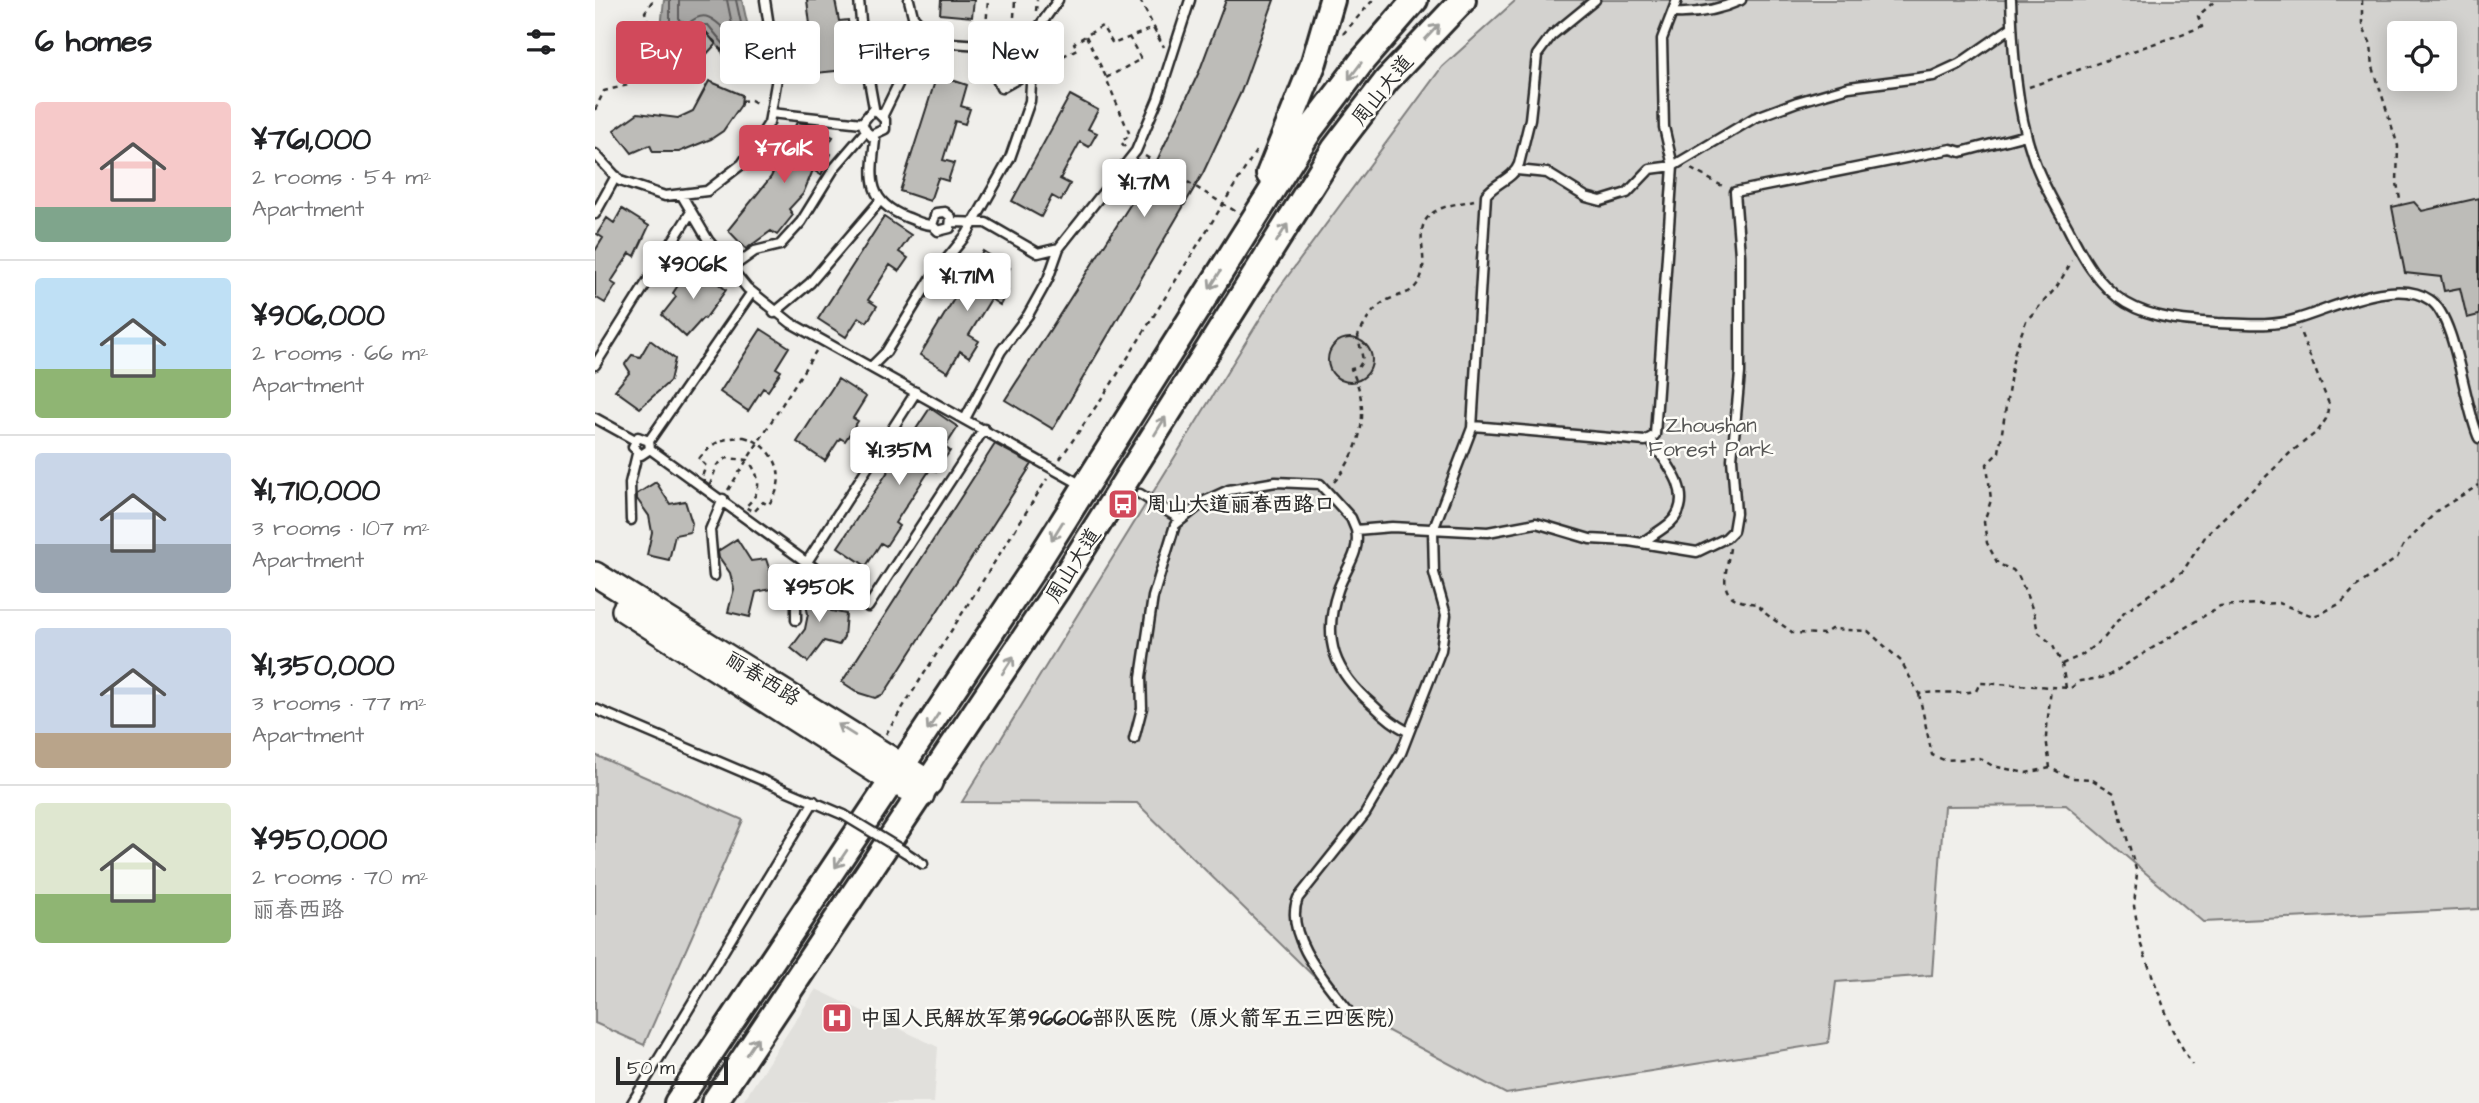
<!DOCTYPE html>
<meta charset="utf-8">
<style>
:root{--surface:#fff;--page:#f6f6f6;--text:#202124;--muted:#757577;--line:#e0e0e0;--accent:#d1495b}
body{margin:0;font-family:"Architects Daughter","LXGW WenKai TC",sans-serif;background:var(--page);color:var(--text);height:100vh;display:flex;flex-direction:column;font-size:26px;white-space:nowrap}
*{box-sizing:border-box;margin:0}
p{font-size:23px;color:var(--muted)}
.icon{flex:none;width:38px;height:38px;fill:none;stroke:currentColor;stroke-width:2;stroke-linecap:round;stroke-linejoin:round}
.map{position:relative;flex:1;overflow:hidden}
.side{display:flex;flex-direction:column;background:var(--surface);width:595px}
.side>*{flex:none}
.banner{position:absolute;left:21px;top:21px;width:665px;height:63px;display:flex;gap:14px}
.buttons{position:absolute;left:1792px;top:21px;display:grid;gap:14px}
.buttons a{display:grid;place-items:center;width:70px;height:70px;border-radius:7px;background:var(--surface);box-shadow:0 4px 18px #0003;font-size:35px}
.scale{position:absolute;left:21px;bottom:18px;width:112px;box-sizing:border-box;padding-left:7px;border:4px solid #2b2b2b;border-top:0;font-size:19px;line-height:24px;white-space:nowrap;color:#2b2b2b;-webkit-text-stroke:5px #fdfcf7;paint-order:stroke}
.price{position:absolute;translate:-50% -60px;padding:0 16px;border-radius:7px;background:#fff;color:#222;font-size:23px;line-height:46px;filter:drop-shadow(0 2px 4px #0008)}
.price::after{content:'';position:absolute;left:50%;top:42px;width:21px;height:16px;margin-left:-10px;background:inherit;clip-path:polygon(0 0,100% 0,50% 100%)}
.price.active{background:var(--accent);color:#fff}
ul{padding:0;list-style:none}
li{display:flex;align-items:center;gap:21px;height:175px;padding:0 35px}
li+li{border-top:2px solid var(--line)}
li span{display:grid;place-items:center;flex:none;width:196px;height:140px;border-radius:7px;color:#555}
li>.icon{margin-inline-start:auto}
span .icon{width:84px;height:84px;fill:#fffc;stroke-width:1}
li b{font-size:30px}
h2{display:flex;justify-content:space-between;align-items:center;height:84px;padding:0 35px;font-size:30px}
.tag{padding:0 24px;border-radius:7px;background:var(--surface);box-shadow:0 4px 18px #0003;font-size:24px;line-height:63px}
.tag.active{background:var(--accent);color:#fff}
main{display:flex;flex:1;min-height:0}
.map>svg:first-child{display:block}
.built{fill:#e1e0dc}
.green{fill:#d3d2cf;stroke:#7f7e7d;stroke-width:2;fill-rule:evenodd}
.water{fill:#aaa9a7;stroke:#777775;stroke-width:2}
.lines{fill:none;stroke-linecap:round;stroke-linejoin:round}
.shore{stroke:#5e5d5d;stroke-width:2}
.building{fill:#bdbcb8;stroke:#2b2b2b;stroke-width:2}
.lane-casing{stroke:#2b2b2b;stroke-width:13}
.secondary-casing{stroke:#2b2b2b;stroke-width:28}
.primary-casing{stroke:#2b2b2b;stroke-width:30}
.path{stroke:#2b2b2b;stroke-width:2.5;stroke-dasharray:5 5;stroke-linecap:butt}
.lane{stroke:#fdfcf7;stroke-width:8}
.secondary{stroke:#fdfcf7;stroke-width:23}
.primary{stroke:#fdfcf7;stroke-width:24}
.lane-bridge-casing{stroke:#2b2b2b;stroke-width:13;stroke-linecap:butt}
.lane-bridge{stroke:#fdfcf7;stroke-width:8}
.oneway{stroke:#9e9e9b}
.labels{text-anchor:middle;stroke-width:5;stroke-linejoin:round;paint-order:stroke}
.street-label{font-size:21px;fill:#2b2b2b;stroke:#fdfcf7}
.park-label{font-size:21px;fill:#555554;stroke:#fdfcf7}
.poi-label{font-size:21px;font-weight:bold;fill:#2b2b2b;stroke:#fdfcf7;text-anchor:start}
</style>
<main>
<section class="side">
<h2>6 homes<svg class="icon" aria-label="filters" viewBox="0 0 24 24"><path d="M4 7h16M4 17h16"/><circle cx="9" cy="7" r="2"/><circle cx="15" cy="17" r="2"/></svg></h2>
<ul>
<li><span style="background:linear-gradient(#f6c9c9 75%,#7fa58c 0)"><svg class="icon" aria-label="home" viewBox="0 0 24 24"><path d="M3 11l9-7 9 7M6 9v11h12V9"/></svg></span><div><b>¥761,000</b><p>2 rooms · 54 m²</p><p>Apartment</p></div></li>
<li><span style="background:linear-gradient(#bfe0f5 65%,#8fb573 0)"><svg class="icon" aria-label="home" viewBox="0 0 24 24"><path d="M3 11l9-7 9 7M6 9v11h12V9"/></svg></span><div><b>¥906,000</b><p>2 rooms · 66 m²</p><p>Apartment</p></div></li>
<li><span style="background:linear-gradient(#c9d6e8 65%,#9aa5b1 0)"><svg class="icon" aria-label="home" viewBox="0 0 24 24"><path d="M3 11l9-7 9 7M6 9v11h12V9"/></svg></span><div><b>¥1,710,000</b><p>3 rooms · 107 m²</p><p>Apartment</p></div></li>
<li><span style="background:linear-gradient(#c9d6e8 75%,#b9a48a 0)"><svg class="icon" aria-label="home" viewBox="0 0 24 24"><path d="M3 11l9-7 9 7M6 9v11h12V9"/></svg></span><div><b>¥1,350,000</b><p>3 rooms · 77 m²</p><p>Apartment</p></div></li>
<li><span style="background:linear-gradient(#dfe7d0 65%,#8fb573 0)"><svg class="icon" aria-label="home" viewBox="0 0 24 24"><path d="M3 11l9-7 9 7M6 9v11h12V9"/></svg></span><div><b>¥950,000</b><p>2 rooms · 70 m²</p><p>丽春西路</p></div></li>
</ul>
</section>
<div class="map">
<svg width="1884" height="1103" viewBox="0 0 1884 1103">
<rect width="100%" height="100%" fill="#f0efeb"/>
<filter id="ink" filterUnits="userSpaceOnUse"><feTurbulence type="fractalNoise" baseFrequency=".0143" numOctaves="2"/><feDisplacementMap in="SourceGraphic" scale="14" xChannelSelector="R" yChannelSelector="G"/><feConvolveMatrix kernelMatrix="1 2 1 2 8 2 1 2 1" color-interpolation-filters="sRGB"/></filter>
<g filter="url(#ink)">
<path class="built" d="M221,989L343,1047L339,1103H147Z"/>
<path class="green" d="M921,0H1884V909L1608,922L1471,805L1349,806L1337,975L1241,982L1233,1043L911,1094L752,1009L542,803L367,802L684,288L847,67ZM1804,33H1850V79H1804Z
M0,755L148,820L49,1045L0,1023Z"/>
<path class="water" d="M69,0H147L159,54L151,65L135,68L125,48L109,30L98,46L66,28Z"/>
<g class="lines">
<path class="shore" d="M75,0V25L94,35L105,25H113L141,59L147,58L152,51L141,0
M84,0V20L93,24C112,7 119,22 135,33L138,29L132,0"/>
</g>
<path class="building" d="M212,0H240L244,21L253,20L256,47L248,48L250,70L221,73Z
M346,0H379L377,17L345,14Z
M631,0H679L646,92L608,173L458,429L410,400L558,169L604,72Z
M66,28L98,46L109,30L121,44L108,58L105,57L92,66L76,68L64,55Z
M342,75L372,85L366,106L375,109L370,124L360,121L348,160L359,163L353,181L343,178L335,201L305,191Z
M114,81L147,95L146,105L128,131L116,139L84,152H58L55,145L37,153L19,130L43,113L83,118L98,111Z
M475,95L503,110L493,129L502,133L494,147L485,142L465,179L475,184L466,201L457,196L446,217L417,201Z
M202,122L212,124L238,137L230,150L236,154L226,175L218,170L208,194L194,209L198,215L182,235L176,231L151,249L133,230L176,177Z
M1884,198V315L1872,318L1865,288L1849,291L1846,277L1810,273L1797,207L1819,202L1827,211Z
M27,209L54,226L40,256L35,253L16,282L21,285L10,303L0,297V251L8,238L2,234L12,218L19,223Z
M289,217L316,235L304,252L313,258L304,271L295,265L273,300L282,306L272,322L264,317L251,337L223,319Z
M388,251L415,268L404,286L413,291L405,305L396,299L374,335L384,341L374,357L365,351L353,372L325,355Z
M102,266L131,290L110,319L108,318L91,337L67,315L81,297L78,293L87,279L90,282Z
M166,329L194,347L181,368L186,371L173,391L168,388L153,411L125,392Z
M733 360a22 22 0 1 1 44 0a22 22 0 1 1-44 0Z
M55,340L80,359L75,381L45,408L20,390L35,372L30,364L37,355L45,357Z
M243,379L271,397L258,418L263,421L250,441L245,438L230,461L202,442Z
M335,408L363,427L350,447L355,451L341,471L336,468L300,523L304,526L291,546L286,543L271,566L243,547Z
M400,444L437,464L289,694L280,698L264,693L247,682Z
M61,482L75,504L90,501L97,523L95,532L80,535L74,560L52,555L57,532L54,516L42,499V494Z
M142,539L156,561L171,559L178,580L176,589L161,592L155,617L133,612L139,589L135,573L124,557L123,551Z
M231,585L236,611L251,614L249,637L244,645L229,641L213,662L196,648L210,629L213,614L208,591Z"/>
<g class="lines">
<g class="lane-casing">
<path id="lane" d="M264,0L269,53L279,108L267,123L271,131L280,140C276,177 271,201 311,217C320,220 328,225 337,225L343,231L355,228L356,217L350,212L341,213L337,225
M314,0L318,16L327,26L326,41
M1082,0L1067,39L1069,127L1078,166L1159,118L1202,102L1254,87L1338,76L1364,64L1417,27
M1416,0C1418,52 1421,108 1438,157C1446,182 1461,206 1473,228C1487,256 1503,286 1531,303C1558,319 1592,321 1623,323C1650,324 1677,327 1702,319C1737,309 1801,276 1835,300C1861,317 1870,409 1884,438
M1080,13C1104,14 1124,10 1146,0
M176,113L267,123
M288,115L313,64L324,55L326,41L386,45L406,88L437,71L418,28L386,45
M277,135L290,129V120L283,113
M0,154L25,181L70,196L112,191L147,164L174,123L182,78L170,0
M86,194L113,240L152,288L196,323L487,485
M0,214L21,176
M357,222L391,223L443,253L464,248
M136,268L160,251L185,245L206,222L240,167L271,131
M157,292L54,441L55,449L273,607L389,429
M179,313L215,283L285,201
M0,365L96,212
M276,367L291,352L337,277L372,234L415,158L435,101L439,34L463,0
M0,418L40,440
M370,419L406,351L433,315L453,279L464,248L541,151L563,99L595,0
M878,426L1050,441L1060,435L1078,166L1055,169L1032,193L1006,201L991,197L952,173L922,170
M54,441L43,437L38,447L46,455L55,449
M545,494L585,519
M36,520L35,483L42,454
M761,530C766,553 750,569 743,590C726,640 740,673 778,705C788,715 800,725 812,731
M1047,543C1056,536 1067,530 1075,523C1103,497 1071,461 1054,439
M119,576L115,530L128,499
M201,620V591L212,562L321,392
M0,709L249,815
M539,739L547,708L546,677L558,597L580,525L610,501L634,490L681,482L725,484L756,518L761,530L797,527L893,532L941,523L995,539L1034,541L1102,552L1131,538L1138,531L1141,513L1137,459L1145,373V255L1140,192L1356,149L1366,152L1431,135
M310,852L328,864
M752,1009C730,981 688,934 703,898L770,814L806,753L846,650L851,615L839,573L838,530L877,428L891,195C900,183 919,178 924,164L935,119L942,55L956,36L1000,0
M37,1103L219,801"/>
</g>
<g class="secondary-casing">
<path id="secondary" d="M0,574L335,783
M29,610L298,782L327,795"/>
</g>
<g class="primary-casing">
<path id="primary" d="M674,174L719,62L737,0
M82,1103L435,574L715,130L768,60L820,0
M119,1103L461,591L740,148L792,80L868,0"/>
</g>
<path class="path" d="M545,0L569,47
M1767,0V26L1776,44L1778,67L1803,146L1802,183L1806,205
M441,11L442,0
M419,17L420,0
M391,28L393,0
M55,29L66,28L98,46L109,30L125,48L135,68
M748,34L778,0
M491,36L511,77
M450,65L482,49L479,43L507,26L518,44L558,28L568,46
M1434,87L1607,27L1603,16L1621,0
M146,101L156,100L165,105
M0,110L9,91L33,85L49,75L51,42L58,35L50,12L58,0
M530,147L526,142L535,135L511,78L546,59L534,37
M550,156L640,211
M1096,169L1131,188
M149,437C181,445 195,480 173,505L168,502L159,512L150,507C168,492 166,477 153,460L132,458L122,465L115,485L106,479L111,466L104,459C117,442 127,438 149,437Z
M465,459L517,383L661,151
M739,482C768,449 776,408 756,369L763,368L768,360L763,336C770,323 777,309 789,302C798,296 812,295 819,288C844,262 806,224 847,208C857,204 868,203 879,200
M133,490L221,351
M1135,548C1130,581 1120,600 1162,604C1172,618 1185,622 1198,633L1229,634L1236,629L1273,631L1306,661L1324,694C1343,690 1362,695 1381,691L1385,683L1476,688L1485,681L1511,677L1625,606L1684,603L1718,616L1727,613L1746,603L1762,586L1802,558L1808,546L1843,510L1884,485
M1467,664L1487,655L1510,637L1529,612L1588,571L1612,534L1695,453L1723,431L1731,419L1734,404L1704,329
M1471,688L1467,664L1457,644L1443,632L1439,613L1424,577L1418,570L1403,564L1392,543L1389,522L1396,500L1392,464L1404,452L1419,354L1431,321L1461,288L1477,261
M1324,694L1337,755L1349,760L1384,758L1398,766L1431,773L1455,768L1476,778L1496,779L1519,793L1542,873L1539,906L1546,945L1577,1029L1597,1065
M291,734L452,479
M1455,768L1451,737L1456,688"/>
<use href="#lane" class="lane"/>
<use href="#secondary" class="secondary"/>
<use href="#primary" class="primary"/>
<g class="lane-bridge-casing">
<path id="lane-bridge" d="M249,815L310,852"/>
</g>
<use href="#lane-bridge" class="lane-bridge"/>
</g>
<defs><path id="oneway-shaft" d="M-6 0H5M1.5-3L5.5 0L1.5 3" fill="none" stroke-width="1.6" stroke-linecap="round" stroke-linejoin="round" transform="scale(1.75)"/></defs>
<g class="oneway">
<use href="#oneway-shaft" transform="translate(837 32) rotate(-47)"/>
<use href="#oneway-shaft" transform="translate(760 71) rotate(127)"/>
<use href="#oneway-shaft" transform="translate(687 233) rotate(-58)"/>
<use href="#oneway-shaft" transform="translate(620 280) rotate(122)"/>
<use href="#oneway-shaft" transform="translate(565 426) rotate(-58)"/>
<use href="#oneway-shaft" transform="translate(462 531) rotate(122)"/>
<use href="#oneway-shaft" transform="translate(413 665) rotate(-57)"/>
<use href="#oneway-shaft" transform="translate(338 722) rotate(123)"/>
<use href="#oneway-shaft" transform="translate(251 730) rotate(-148)"/>
<use href="#oneway-shaft" transform="translate(246 859) rotate(124)"/>
<use href="#oneway-shaft" transform="translate(157 1046) rotate(-56)"/>
</g>
</g>
<defs>
<g id="bus-square" transform="scale(1.575)"><rect x="-9" y="-9" width="18" height="18" rx="4" fill="#d1495b" stroke="#fdfcf7"/><path d="M-5-6H5V4H4V6H2V4H-2V6H-4V4H-5ZM-3.5-4V0h7V-4ZM-3.5 1.2v1.5H-2V1.2ZM2 1.2v1.5H3.5V1.2Z" fill="#fff"/></g>
<g id="hospital-square" transform="scale(1.575)"><rect x="-9" y="-9" width="18" height="18" rx="4" fill="#d1495b" stroke="#fdfcf7"/><path d="M-5-5h3v3.5h4V-5h3V5h-3V1.5h-4V5h-3Z" fill="#fff"/></g>
</defs>
<g fill-rule="evenodd">
<use href="#bus-square" x="528" y="504"/>
<use href="#hospital-square" x="242" y="1018"/>
</g>
<g class="labels">
<g class="street-label">
<text transform="translate(787 90) rotate(-51)" y="7">周山大道</text>
<text transform="translate(478 565) rotate(-58)" y="7">周山大道</text>
<text transform="translate(168 678) rotate(32)" y="7">丽春西路</text>
</g>
<g class="park-label">
<text x="1116" y="432">Zhoushan<tspan x="1116" dy="24">Forest Park</tspan></text>
</g>
<g class="poi-label">
<text x="551" y="511">周山大道丽春西路口</text>
<text x="265" y="1025">中国人民解放军第96606部队医院（原火箭军五三四医院）</text>
</g>
</g>
</svg>
<div class="buttons">
<a><svg class="icon" aria-label="locate" viewBox="0 0 24 24"><circle cx="12" cy="12" r="6"/><path d="M12 2v4M12 18v4M2 12h4M18 12h4"/></svg></a>
</div>
<div class="scale">50 m</div>
<b class="price active" style="left:189px;top:185px">¥761K</b>
<b class="price" style="left:549px;top:219px">¥1.7M</b>
<b class="price" style="left:98px;top:301px">¥906K</b>
<b class="price" style="left:372px;top:313px">¥1.71M</b>
<b class="price" style="left:304px;top:487px">¥1.35M</b>
<b class="price" style="left:224px;top:624px">¥950K</b>
<div class="banner">
<a class="tag active">Buy</a>
<a class="tag">Rent</a>
<a class="tag">Filters</a>
<a class="tag">New</a>
</div>
</div>
</main>
